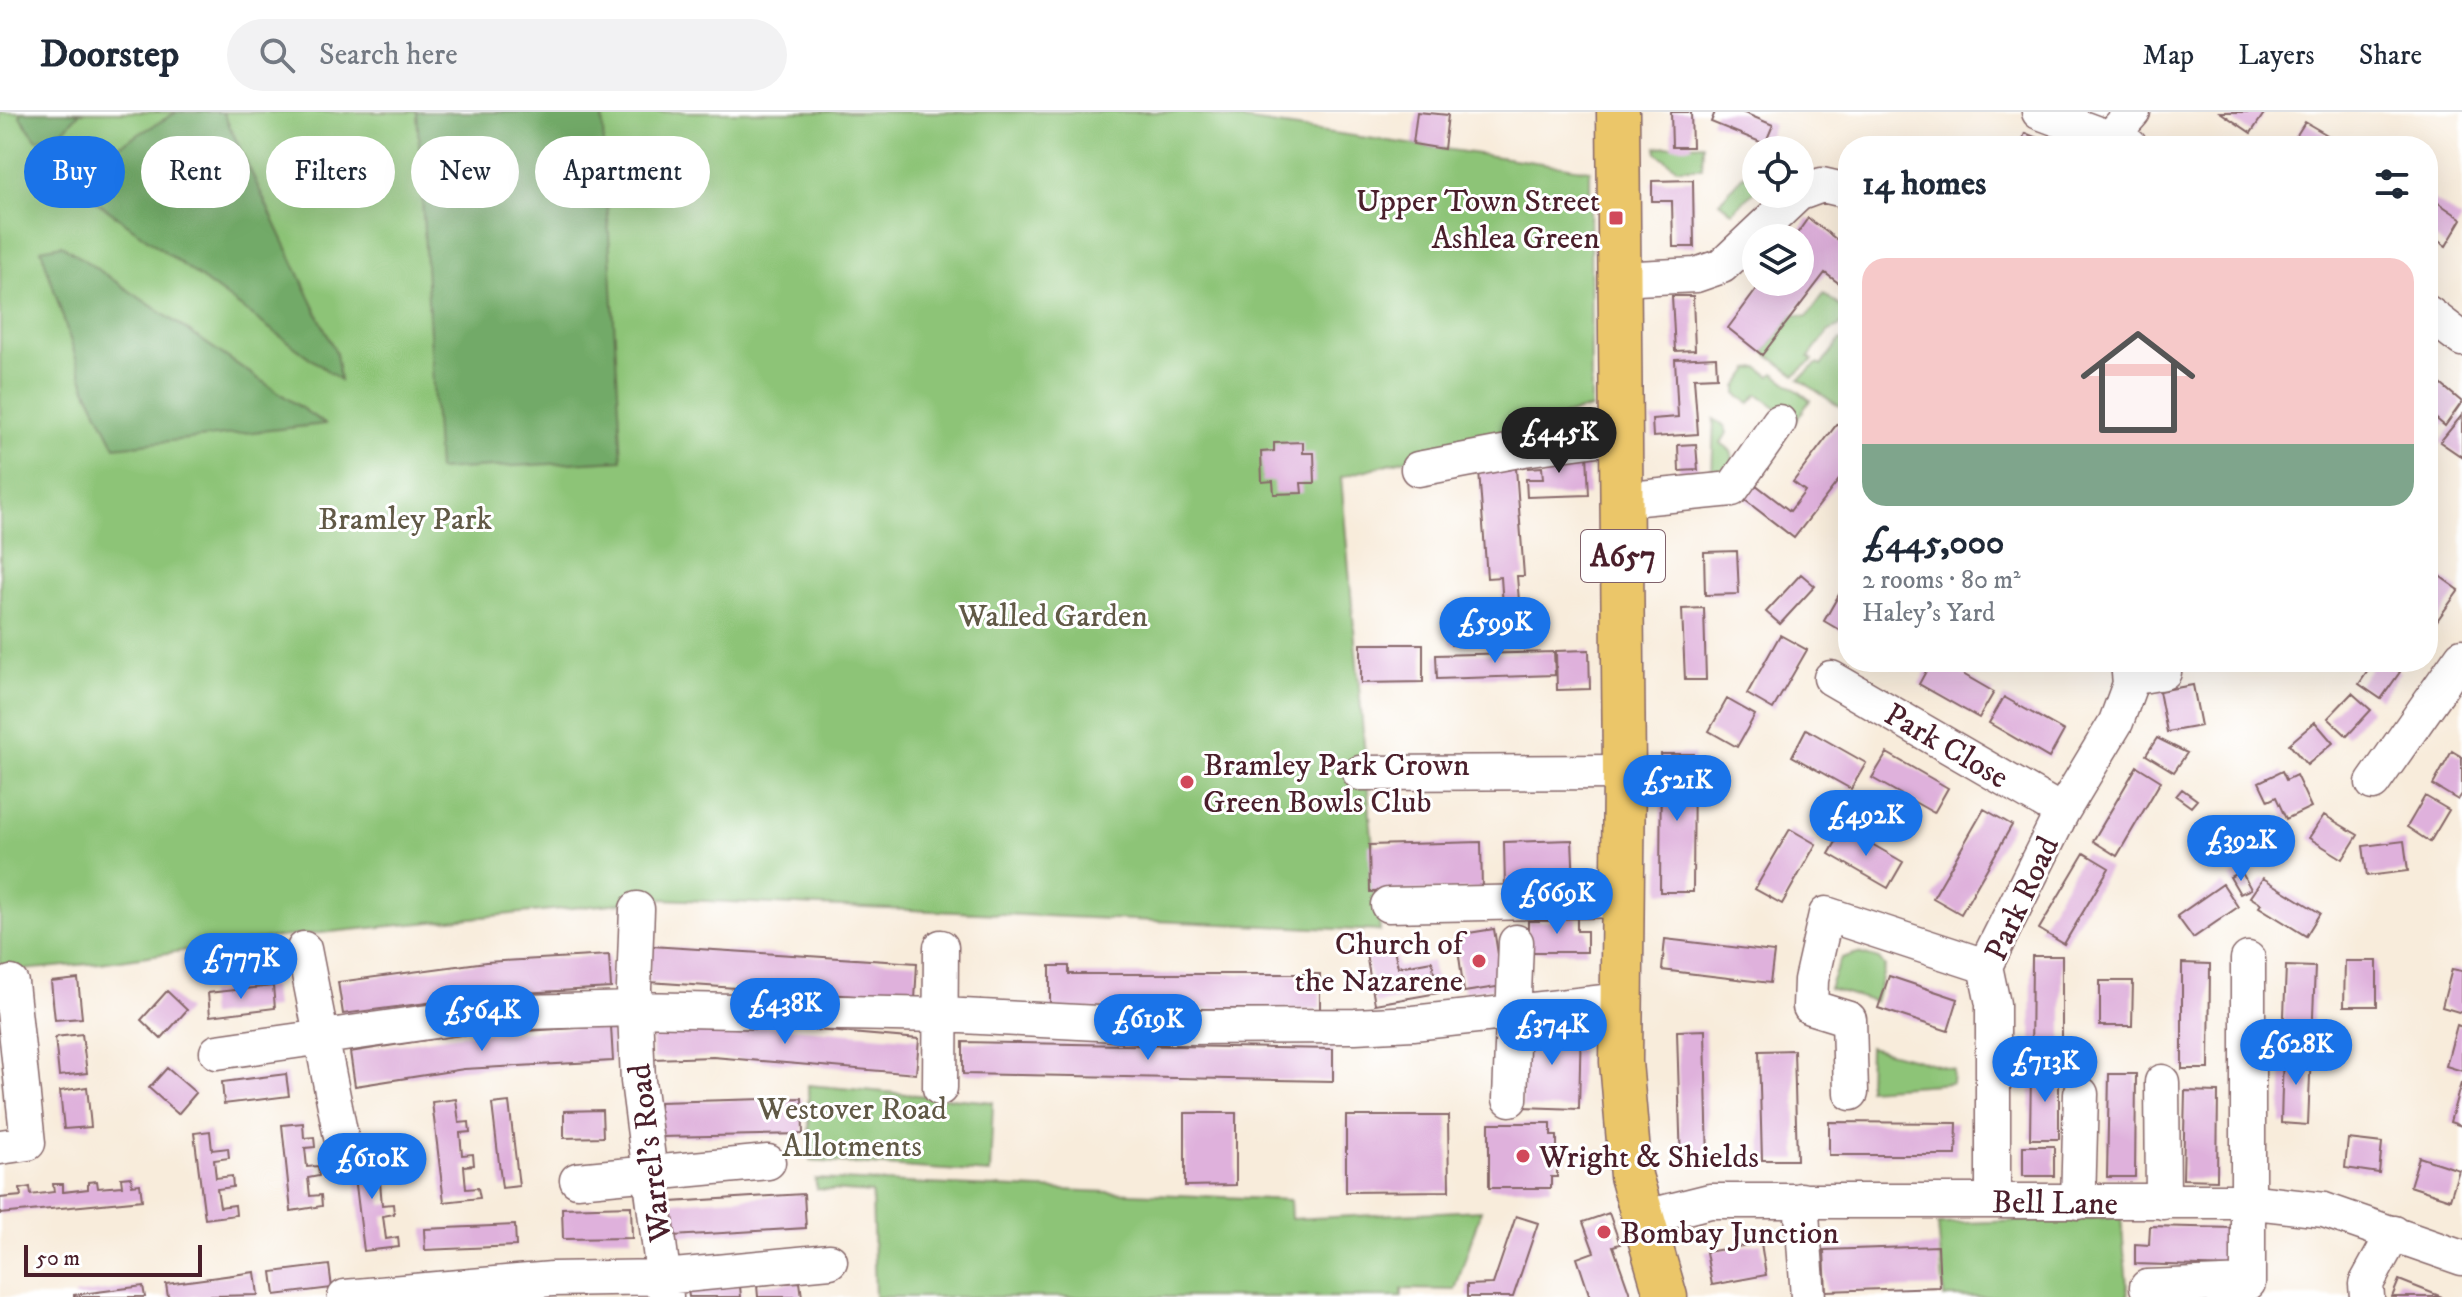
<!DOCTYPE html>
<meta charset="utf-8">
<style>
:root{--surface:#fff;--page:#f2f2f3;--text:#1f2937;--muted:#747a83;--line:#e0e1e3;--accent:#1a73e8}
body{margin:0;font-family:"IM FELL DW Pica",serif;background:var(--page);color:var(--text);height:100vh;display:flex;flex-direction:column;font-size:30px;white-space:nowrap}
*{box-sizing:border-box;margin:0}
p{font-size:26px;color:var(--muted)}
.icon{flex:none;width:44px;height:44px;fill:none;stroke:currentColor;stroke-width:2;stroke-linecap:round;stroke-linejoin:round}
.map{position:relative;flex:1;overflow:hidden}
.sheet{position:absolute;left:1838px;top:24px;width:600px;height:536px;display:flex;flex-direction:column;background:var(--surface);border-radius:32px;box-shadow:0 8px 32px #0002}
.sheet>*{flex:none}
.guide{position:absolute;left:24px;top:24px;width:760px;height:72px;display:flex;gap:16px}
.tools{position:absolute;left:1742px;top:24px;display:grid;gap:16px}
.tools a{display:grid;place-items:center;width:72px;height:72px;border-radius:50%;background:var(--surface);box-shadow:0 8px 32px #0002;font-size:40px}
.scale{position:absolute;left:24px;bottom:20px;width:178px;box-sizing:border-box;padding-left:8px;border:4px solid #4a1f2b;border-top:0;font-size:22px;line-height:28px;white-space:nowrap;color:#4a1f2b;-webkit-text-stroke:6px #fff;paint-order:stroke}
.price{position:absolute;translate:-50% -68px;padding:0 18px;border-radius:28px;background:var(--accent);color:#fff;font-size:26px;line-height:52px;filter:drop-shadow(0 2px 4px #0008)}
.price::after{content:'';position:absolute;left:50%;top:48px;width:24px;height:18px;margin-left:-12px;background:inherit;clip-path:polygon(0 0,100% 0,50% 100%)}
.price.current{background:#222;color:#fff}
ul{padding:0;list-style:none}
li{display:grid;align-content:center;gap:16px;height:424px;padding:0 24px}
li span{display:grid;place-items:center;height:248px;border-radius:24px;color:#555}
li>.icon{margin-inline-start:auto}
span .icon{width:144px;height:144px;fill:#fffc;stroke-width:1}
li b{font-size:34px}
h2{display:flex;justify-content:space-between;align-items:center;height:96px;padding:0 24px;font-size:34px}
.pill{padding:0 28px;border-radius:36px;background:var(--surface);box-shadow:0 8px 32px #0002;font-size:28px;line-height:72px}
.pill.current{background:var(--accent);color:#fff}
header{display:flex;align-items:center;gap:48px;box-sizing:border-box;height:112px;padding:0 40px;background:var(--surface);border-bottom:2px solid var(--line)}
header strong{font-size:38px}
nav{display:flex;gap:44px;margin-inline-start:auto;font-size:28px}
.search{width:560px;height:72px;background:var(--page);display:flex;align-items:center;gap:20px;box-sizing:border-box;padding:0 28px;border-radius:44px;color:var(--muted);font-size:30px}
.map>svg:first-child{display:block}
.green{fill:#8dc477;stroke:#6c7251;stroke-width:2}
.forest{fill:#72aa68;stroke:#5e644a;stroke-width:2}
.building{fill:#dfb1dc}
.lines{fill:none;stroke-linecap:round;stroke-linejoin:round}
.minor-casing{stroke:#876769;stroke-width:37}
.major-casing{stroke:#876769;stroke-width:45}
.minor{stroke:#fff;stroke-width:34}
.major{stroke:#ebc669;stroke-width:42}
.poi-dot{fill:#d1495b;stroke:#fff;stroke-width:3}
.labels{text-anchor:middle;stroke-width:6;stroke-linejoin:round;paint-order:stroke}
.shield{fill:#fff;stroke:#80626b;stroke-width:2}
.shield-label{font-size:30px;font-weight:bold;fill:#4a1f2b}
.poi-label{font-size:32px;fill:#4a1f2b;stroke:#fff;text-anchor:start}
.park-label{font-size:32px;fill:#615946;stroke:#fff}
.street-label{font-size:32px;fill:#4a1f2b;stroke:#fff}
</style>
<header>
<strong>Doorstep</strong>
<div class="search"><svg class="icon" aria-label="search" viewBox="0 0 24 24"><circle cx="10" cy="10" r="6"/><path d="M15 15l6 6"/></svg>Search here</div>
<nav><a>Map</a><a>Layers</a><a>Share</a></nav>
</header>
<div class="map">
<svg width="2462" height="1185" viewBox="0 0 2462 1185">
<rect width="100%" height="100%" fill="#fff"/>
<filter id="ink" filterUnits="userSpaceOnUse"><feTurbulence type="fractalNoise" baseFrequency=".0125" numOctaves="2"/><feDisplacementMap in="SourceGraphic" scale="16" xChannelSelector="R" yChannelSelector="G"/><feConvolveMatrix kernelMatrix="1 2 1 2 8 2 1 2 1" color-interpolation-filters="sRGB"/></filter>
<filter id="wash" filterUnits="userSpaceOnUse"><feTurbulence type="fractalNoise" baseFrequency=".006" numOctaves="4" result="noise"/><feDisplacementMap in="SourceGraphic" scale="32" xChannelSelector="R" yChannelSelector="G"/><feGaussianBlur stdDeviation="1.8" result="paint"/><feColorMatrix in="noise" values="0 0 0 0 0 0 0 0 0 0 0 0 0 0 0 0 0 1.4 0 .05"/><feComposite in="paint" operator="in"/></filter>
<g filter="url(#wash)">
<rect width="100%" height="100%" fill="#f8ecdb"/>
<path class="green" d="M0,0H1188L1590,58L1591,296L1341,365L1380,819L662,787L270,826L100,851L0,860Z
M1703,32L1702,56H1677L1657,41L1656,35Z
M1744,62L1756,73V78L1732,100L1719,90Z
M1824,182L1848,201L1839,215L1829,219L1809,245L1813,248L1795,263L1764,240L1793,202L1807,205Z
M1840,228L1848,229V290L1843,297L1799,267L1817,252L1821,254Z
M1759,256L1770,264L1774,261L1810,288L1796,309L1758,282L1750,291L1737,283V275L1750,257Z
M1714,307L1725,315L1727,321L1721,331C1729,337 1735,340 1732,351L1712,364Z
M1858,841L1879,847L1885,855L1875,890L1829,876L1841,846Z
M1869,935L1953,957L1952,971L1868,977Z
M808,973L993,990L990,1061L810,1049Z
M815,1067L1290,1088L1291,1107L1481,1098L1455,1178L1402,1177V1185H875L872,1081L817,1077Z
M2121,1105L2128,1185H1944L1938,1112Z"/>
<path class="forest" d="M22,0H80L65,17L37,28L20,5Z
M177,0H223L336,241L340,268L86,82V53Z
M417,0H602L622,348L438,358Z
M62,133L325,312L115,335L85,274L41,137Z"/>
<g id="blocks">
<path class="building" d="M1417,0L1448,3L1444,37L1413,32Z
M1671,0H1691L1692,35H1672Z
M1715,0H1742L1773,13L1765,32L1711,10Z
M2220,0H2265L2251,21Z
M2305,10L2324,21L2345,34H2290Z
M2025,21L2057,34H2020Z
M1693,68L1694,135H1673L1672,89H1652V69Z
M2428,84L2462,107L2446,134L2428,122Z
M1808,106L1848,136V178L1825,161L1762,243L1728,216L1762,170H1800V126H1794Z
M1672,184H1693L1695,238L1675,239Z
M1716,245L1717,265L1694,266L1698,322L1653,325L1652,307L1678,305L1675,247Z
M2436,268L2462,290L2445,314L2428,300V278Z
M2462,303V345L2440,330Z
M1837,312L1848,320V356L1794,426L1745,388L1756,373L1790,399L1805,379L1793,370Z
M1303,330V341H1314L1315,371H1301L1302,381L1274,382L1273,369L1262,370L1261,340L1274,339V331Z
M1696,332L1698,358L1679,359L1678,333Z
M1528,339L1587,342L1589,383L1527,385L1526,367H1543L1542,355L1528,356Z
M1516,356L1524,464H1517L1522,527L1451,533L1450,513L1504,509L1501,465L1487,466L1479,359Z
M1737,439L1739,482L1705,483L1704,440Z
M2431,458L2459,478L2436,510L2428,504V463Z
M1801,462L1815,474L1780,512L1766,500Z
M1845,472L1848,474V523L1824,509Z
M1704,496L1706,568H1685L1682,497Z
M1780,523L1807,538L1773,597L1747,582Z
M1361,532H1423V570L1361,571Z
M1589,538L1590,577L1557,578L1556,539Z
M1554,540L1555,563L1437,567L1436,543Z
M1931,550H1942L1994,580L1979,606L1919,572Z
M2374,550H2386L2400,560L2381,587L2359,572Z
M2193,573L2201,614L2167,620L2159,579Z
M2352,581L2371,598L2347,624L2328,606Z
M2004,585L2064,619L2049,646L1989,611Z
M1727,587L1755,603L1737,635L1709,619Z
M2315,610L2333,631L2307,653L2289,632Z
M1806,617L1866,651L1851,677L1792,644Z
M2157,626L2187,641L2174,660L2146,643Z
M2452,639L2462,645V682L2458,688L2433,673Z
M1887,641L1948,676L1934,701L1872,666Z
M1661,642H1694L1693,780H1660Z
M2137,654L2161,669L2117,744L2093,729Z
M2282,659L2286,668L2296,663L2311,695L2286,707L2276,685L2268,689L2259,670Z
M2182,677L2197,688L2191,695L2176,684Z
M2425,684L2449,698L2430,730L2407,715Z
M1984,697L2012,713L1961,802L1933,786Z
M2324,703L2358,723L2343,747L2309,726Z
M1844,716L1903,750L1888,776L1829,742Z
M1790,717L1816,732L1782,792L1755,777Z
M1572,728L1574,773L1505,775L1504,730Z
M2404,729L2408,759L2367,764L2363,734Z
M1481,730L1482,777L1370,780L1369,733Z
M2084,741L2109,756L2064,832L2039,817Z
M2241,759L2251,777L2240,782L2230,765Z
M2263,766L2320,801L2306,824L2259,795L2261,792L2250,785Z
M2223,772L2238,795L2193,826L2177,804Z
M1550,804L1577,805V819H1587V840H1528V809H1550Z
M1494,817L1503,874L1464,880L1456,823Z
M1665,827L1774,840L1770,871L1662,858Z
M651,834L917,851L915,888L649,870Z
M1394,837L1398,855L1432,849L1438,881L1375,892L1366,842Z
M609,843L611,876L488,883L343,902L338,870L486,850Z
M2032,844H2062V948L2031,949Z
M2345,849H2377V894H2344Z
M2182,851L2210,852L2209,957H2182Z
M1050,854H1069V862H1320V897H1050Z
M2286,854L2315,855L2312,929L2283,928Z
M2452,857L2462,859V901L2442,895Z
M1889,864L1958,887L1948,919L1878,896Z
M78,867L82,906L55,908L51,870Z
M2100,869H2133L2132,914H2100Z
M273,874L275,896L210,904L208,881Z
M167,879L187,898L161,927L141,908Z
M712,909L919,927L916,962L713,945L653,947L652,912Z
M1581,911L1579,997L1522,995L1524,919Z
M2457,913L2462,915V959L2446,954Z
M611,914L613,949L464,957L355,974L350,940L458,923Z
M1705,918L1708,1053H1681L1677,919Z
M82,922L87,961L59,964L55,925Z
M963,930L1333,937V969L963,962Z
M1794,938L1797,1048H1762L1759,939Z
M2283,938L2311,939L2308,1013L2281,1011Z
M167,956L196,981L178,1002L149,976Z
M2031,957H2059V1027H2030Z
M286,962L289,984L224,992L222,970Z
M2109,962H2136L2135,1065H2107Z
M2461,971H2462V1014L2450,1010Z
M87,975L91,1015L64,1017L60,979Z
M2185,979L2218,980L2217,1068L2183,1067Z
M802,986L803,1022L660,1025L659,990Z
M456,987L459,1011L469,1010L470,1020L460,1021L462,1043L473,1042L474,1053L464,1054L466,1077L478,1076L480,1086L444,1090L432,990Z
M509,990L519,1074L502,1076L492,992Z
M602,998L603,1025L564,1026V999Z
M1185,1001H1236V1073L1185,1074Z
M1346,1004H1448L1449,1079L1346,1080Z
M1829,1010L1957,1011L1956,1043H1829Z
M303,1011L304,1026L314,1025L315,1035L305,1036L307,1055L318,1054L319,1064L308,1066L310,1084L321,1083L322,1094L291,1099L282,1013Z
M1489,1011H1551V1024H1557V1065H1551V1076H1489Z
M210,1019L212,1038L228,1036L229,1046L214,1048L216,1066L232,1064L233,1075L217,1077L220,1095L235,1093L236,1103L205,1107L194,1021Z
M2348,1027L2382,1031L2379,1061L2345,1056Z
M2023,1034H2054V1064H2023Z
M376,1037L378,1060L389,1059L390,1069L380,1070L382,1093L393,1092L394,1102L383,1104L386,1127L398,1125L399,1135L364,1139L352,1040Z
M2419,1045L2459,1058L2450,1087L2410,1074Z
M131,1065L132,1073L140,1072L142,1088L0,1102V1086L21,1084L20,1077L30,1075L31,1083L54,1080L53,1072H63V1080L88,1077V1070L97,1069L98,1076L122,1074L121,1066Z
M804,1082L806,1116L673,1124L671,1090Z
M631,1094L632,1126L563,1127L562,1096Z
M1609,1101L1620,1132L1613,1134L1631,1185H1590L1577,1146L1594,1140L1583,1110Z
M1516,1104L1538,1111L1513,1185H1467V1173L1493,1172Z
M515,1113L516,1134L425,1138L424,1117Z
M2150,1114L2234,1116L2233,1155L2135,1152V1132L2149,1133Z
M1761,1131L1766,1163L1712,1173L1706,1140Z
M1938,1134L1940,1175L1826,1179L1824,1138Z
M329,1153L332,1176L275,1183L272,1160Z
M255,1160L258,1183L168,1185L166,1172Z
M2399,1168L2442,1185H2392Z
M800,1170L802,1185H758L757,1173Z
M143,1174L145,1185H74V1183Z
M740,1174L741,1185H689L688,1178Z"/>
</g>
</g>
<g filter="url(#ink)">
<use href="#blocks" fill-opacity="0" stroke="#876769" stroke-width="2"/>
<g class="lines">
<g class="minor-casing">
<path id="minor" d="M2039,0L2130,34
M2110,26L2133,0
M1800,81L1822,73L1848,79
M1617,167L1696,163L1722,154L1798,82
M2428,201L2462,227
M1418,357L1524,337L1619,324
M1620,388L1732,377L1779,310
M1831,566L2062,700
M2130,566L2164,560
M1360,661L1624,660
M2373,671L2462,544
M1388,793L1624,788
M637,797L634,876L638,969L666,1185
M304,837L341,1025
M217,940L492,901L635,897L943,903L1174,915L1355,914L1413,911L1622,888
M2162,970L2163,1090
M940,976L941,835
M1851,981L1849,907L1810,895L1811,868L1826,802L1985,854
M1510,987L1516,830
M0,1035L28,1031L11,871
M577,1068L768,1050
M1801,1088L1808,1185
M1993,1089V892L1985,854L2062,700L2116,610L2130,572L2128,550
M2078,1090L2081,982
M1642,1106L1710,1089H2246L2324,1098L2462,1146
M2147,1175L2248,1171V847
M345,1185L552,1167L664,1165L830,1149
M2367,1185L2366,1172L2394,1121"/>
</g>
<g class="major-casing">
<path id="major" d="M1618,0L1624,660L1621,950L1631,1064L1666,1185"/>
</g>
<use href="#minor" class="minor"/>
<use href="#major" class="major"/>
</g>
</g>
<g class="poi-dot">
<rect x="1608" y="98" width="16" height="16" rx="4"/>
<circle cx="1187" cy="670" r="8"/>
<circle cx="1479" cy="849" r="8"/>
<circle cx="1523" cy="1044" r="8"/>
<circle cx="1604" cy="1120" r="8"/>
</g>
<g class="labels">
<rect class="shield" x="1581" y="418" width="84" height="52" rx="6"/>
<g class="shield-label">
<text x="1623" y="454">A657</text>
</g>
<g class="poi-label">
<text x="1600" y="99" text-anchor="end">Upper Town Street<tspan x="1600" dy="37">Ashlea Green</tspan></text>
<text x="1203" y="663">Bramley Park Crown<tspan x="1203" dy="37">Green Bowls Club</tspan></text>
<text x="1463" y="842" text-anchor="end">Church of<tspan x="1463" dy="37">the Nazarene</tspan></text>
<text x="1539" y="1055">Wright &amp; Shields</text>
<text x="1620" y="1131">Bombay Junction</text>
</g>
<g class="park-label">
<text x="405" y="417">Bramley Park</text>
<text x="1053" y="514">Walled Garden</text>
<text x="852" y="1007">Westover Road<tspan x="852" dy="37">Allotments</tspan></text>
</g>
<g class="street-label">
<text transform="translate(1947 633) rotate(30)" y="11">Park Close</text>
<text transform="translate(2021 786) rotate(-65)" y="11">Park Road</text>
<text transform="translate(649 1041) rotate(-97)" y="11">Warrel's Road</text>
<text transform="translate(2055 1090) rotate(1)" y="11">Bell Lane</text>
</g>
</g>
</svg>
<div class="tools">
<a><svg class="icon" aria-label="locate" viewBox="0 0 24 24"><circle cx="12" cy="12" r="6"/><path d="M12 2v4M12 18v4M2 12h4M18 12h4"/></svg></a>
<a><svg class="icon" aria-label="layers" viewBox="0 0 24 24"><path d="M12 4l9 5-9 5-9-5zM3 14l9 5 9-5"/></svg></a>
</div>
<div class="scale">50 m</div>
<b class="price current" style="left:1559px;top:363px">£445K</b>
<b class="price" style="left:1495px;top:553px">£599K</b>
<b class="price" style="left:1677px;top:711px">£521K</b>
<b class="price" style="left:1866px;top:746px">£492K</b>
<b class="price" style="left:2241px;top:771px">£392K</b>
<b class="price" style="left:1557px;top:824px">£669K</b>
<b class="price" style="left:241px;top:889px">£777K</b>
<b class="price" style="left:785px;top:934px">£438K</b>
<b class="price" style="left:482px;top:941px">£564K</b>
<b class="price" style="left:1148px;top:950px">£619K</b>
<b class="price" style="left:1552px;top:955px">£374K</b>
<b class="price" style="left:2296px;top:975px">£628K</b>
<b class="price" style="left:2045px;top:992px">£713K</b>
<b class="price" style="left:372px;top:1089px">£610K</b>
<div class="guide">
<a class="pill current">Buy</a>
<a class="pill">Rent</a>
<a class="pill">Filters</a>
<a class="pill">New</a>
<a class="pill">Apartment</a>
</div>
<section class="sheet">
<h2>14 homes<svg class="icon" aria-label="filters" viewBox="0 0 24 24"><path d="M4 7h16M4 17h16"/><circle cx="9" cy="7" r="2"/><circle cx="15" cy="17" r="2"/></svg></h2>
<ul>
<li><span style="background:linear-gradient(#f6c9c9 75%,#7fa58c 0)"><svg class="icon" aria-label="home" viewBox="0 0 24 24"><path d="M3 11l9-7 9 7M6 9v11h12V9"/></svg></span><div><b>£445,000</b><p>2 rooms · 80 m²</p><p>Haley's Yard</p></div></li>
</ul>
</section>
</div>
